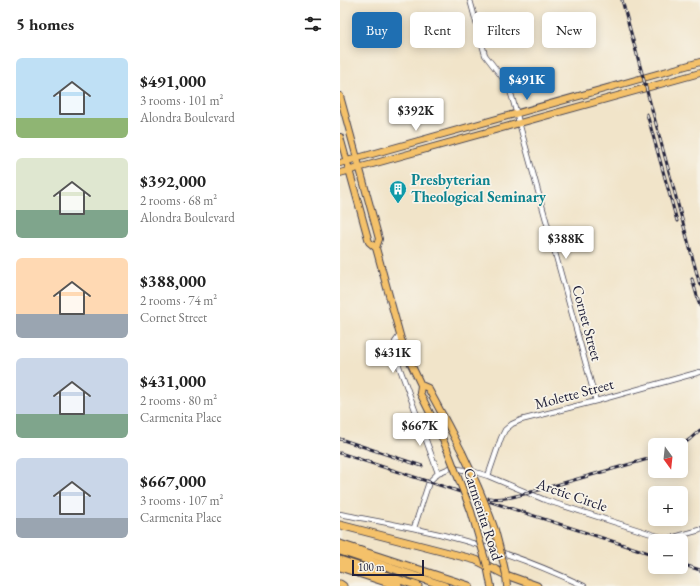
<!DOCTYPE html>
<meta charset="utf-8">
<style>
:root{--surface:#fff;--page:#f2f2f2;--text:#222;--muted:#767676;--accent:#1f6fb2}
body{margin:0;font-family:"EB Garamond",serif;background:var(--page);color:var(--text);height:100vh;display:flex;flex-direction:column;font-size:15px;white-space:nowrap}
*{box-sizing:border-box;margin:0}
p{font-size:13px;color:var(--muted)}
.icon{flex:none;width:22px;height:22px;fill:none;stroke:currentColor;stroke-width:2;stroke-linecap:round;stroke-linejoin:round}
.map{position:relative;flex:1;overflow:hidden}
.sheet{display:flex;flex-direction:column;background:var(--surface);width:340px}
.sheet>*{flex:none}
.hud{position:absolute;left:12px;top:12px;width:288px;height:36px;display:flex;gap:8px}
.needle{width:26px;rotate:165deg}
.fabs{position:absolute;left:308px;top:438px;display:grid;gap:8px}
.fabs a{display:grid;place-items:center;width:40px;height:40px;border-radius:6px;background:var(--surface);box-shadow:0 2px 10px #0003;font-size:20px}
.scale{position:absolute;left:12px;bottom:10px;width:72px;box-sizing:border-box;padding-left:4px;border:2px solid #22223b;border-top:0;font-size:11px;line-height:14px;white-space:nowrap;color:#22223b;-webkit-text-stroke:3px #f7f3e8;paint-order:stroke}
.price{position:absolute;translate:-50% -34px;padding:0 9px;border-radius:4px;background:#fff;color:#222;font-size:13px;line-height:26px;filter:drop-shadow(0 1px 2px #0008)}
.price::after{content:'';position:absolute;left:50%;top:24px;width:12px;height:9px;margin-left:-6px;background:inherit;clip-path:polygon(0 0,100% 0,50% 100%)}
.price.on{background:var(--accent);color:#fff}
ul{padding:0;list-style:none}
li{display:flex;align-items:center;gap:12px;height:100px;padding:0 16px}
li span{display:grid;place-items:center;flex:none;width:112px;height:80px;border-radius:6px;color:#555}
li>.icon{margin-inline-start:auto}
span .icon{width:48px;height:48px;fill:#fffc;stroke-width:1}
li b{font-size:17px}
h2{display:flex;justify-content:space-between;align-items:center;height:48px;padding:0 16px;font-size:17px}
.pill{padding:0 14px;border-radius:6px;background:var(--surface);box-shadow:0 2px 10px #0003;font-size:14px;line-height:36px}
.pill.on{background:var(--accent);color:#fff}
main{display:flex;flex:1;min-height:0}
.map>svg:first-child{display:block}
.lines{fill:none;stroke-linecap:round;stroke-linejoin:round}
.minor-casing{stroke:#413f50;stroke-width:6}
.major-casing{stroke:#413f50;stroke-width:8}
.highway-casing{stroke:#413f50;stroke-width:9}
.minor{stroke:#fff;stroke-width:4.5}
.major{stroke:#f4c16a;stroke-width:6}
.highway{stroke:#f4c16a;stroke-width:7}
.rail-casing{stroke:#22223b;stroke-width:3}
.rail{stroke:#f7f3e8;stroke-width:1.5;stroke-dasharray:4.5;stroke-linecap:butt}
.major-bridge-casing{stroke:#413f50;stroke-width:8;stroke-linecap:butt}
.major-bridge{stroke:#f4c16a;stroke-width:6}
.labels{text-anchor:middle;stroke-width:3.5;stroke-linejoin:round;paint-order:stroke}
.culture-label{font-size:15px;font-weight:bold;fill:#0d838f;stroke:#f7f3e8;text-anchor:start}
.street-label{font-size:15px;fill:#22223b;stroke:#f7f3e8}
</style>
<main>
<section class="sheet">
<h2>5 homes<svg class="icon" aria-label="filters" viewBox="0 0 24 24"><path d="M4 7h16M4 17h16"/><circle cx="9" cy="7" r="2"/><circle cx="15" cy="17" r="2"/></svg></h2>
<ul>
<li><span style="background:linear-gradient(#bfe0f5 75%,#8fb573 0)"><svg class="icon" aria-label="home" viewBox="0 0 24 24"><path d="M3 11l9-7 9 7M6 9v11h12V9"/></svg></span><div><b>$491,000</b><p>3 rooms · 101 m²</p><p>Alondra Boulevard</p></div></li>
<li><span style="background:linear-gradient(#dfe7d0 65%,#7fa58c 0)"><svg class="icon" aria-label="home" viewBox="0 0 24 24"><path d="M3 11l9-7 9 7M6 9v11h12V9"/></svg></span><div><b>$392,000</b><p>2 rooms · 68 m²</p><p>Alondra Boulevard</p></div></li>
<li><span style="background:linear-gradient(#ffd9b3 70%,#9aa5b1 0)"><svg class="icon" aria-label="home" viewBox="0 0 24 24"><path d="M3 11l9-7 9 7M6 9v11h12V9"/></svg></span><div><b>$388,000</b><p>2 rooms · 74 m²</p><p>Cornet Street</p></div></li>
<li><span style="background:linear-gradient(#c9d6e8 70%,#7fa58c 0)"><svg class="icon" aria-label="home" viewBox="0 0 24 24"><path d="M3 11l9-7 9 7M6 9v11h12V9"/></svg></span><div><b>$431,000</b><p>2 rooms · 80 m²</p><p>Carmenita Place</p></div></li>
<li><span style="background:linear-gradient(#c9d6e8 75%,#9aa5b1 0)"><svg class="icon" aria-label="home" viewBox="0 0 24 24"><path d="M3 11l9-7 9 7M6 9v11h12V9"/></svg></span><div><b>$667,000</b><p>3 rooms · 107 m²</p><p>Carmenita Place</p></div></li>
</ul>
</section>
<div class="map">
<svg width="360" height="586" viewBox="0 0 360 586">
<rect width="100%" height="100%" fill="#f7f3e8"/>
<filter id="ink" filterUnits="userSpaceOnUse"><feTurbulence type="fractalNoise" baseFrequency=".025" numOctaves="2"/><feDisplacementMap in="SourceGraphic" scale="8" xChannelSelector="R" yChannelSelector="G"/><feConvolveMatrix kernelMatrix="1 2 1 2 8 2 1 2 1" color-interpolation-filters="sRGB"/></filter>
<filter id="wash" filterUnits="userSpaceOnUse"><feTurbulence type="fractalNoise" baseFrequency=".012" numOctaves="4" result="noise"/><feDisplacementMap in="SourceGraphic" scale="16" xChannelSelector="R" yChannelSelector="G"/><feGaussianBlur stdDeviation="0.9" result="paint"/><feColorMatrix in="noise" values="0 0 0 0 0 0 0 0 0 0 0 0 0 0 0 0 0 1.4 0 .05"/><feComposite in="paint" operator="in"/></filter>
<g filter="url(#wash)">
<rect width="100%" height="100%" fill="#f1e4c9"/>
</g>
<g filter="url(#ink)">
<g class="lines">
<g class="minor-casing">
<path id="minor" d="M130,0L145,55L162,77L169,88L172,97L256,401
M60,335L55,342L54,347L59,366L98,473
M148,476L161,438L165,430L172,424L181,420L256,401L360,372
M0,514C36,521 72,527 107,536C154,548 200,565 244,586
M74,528L89,482L98,473L110,468L132,471L148,476L205,500L327,539L360,530"/>
</g>
<g class="major-casing">
<path id="major" d="M0,96L39,239L36,248
M0,137L29,242L36,248L61,339L71,364L81,385L80,393L98,429L107,449
M0,163L360,62
M0,173L360,73
M81,385L88,388L108,425L122,452
M147,566L151,586
M166,575L167,586"/>
</g>
<g class="highway-casing">
<path id="highway" d="M0,525L136,560L166,575L197,586
M0,544L129,586
M0,551L105,586
M0,560L78,586
M0,567L58,586
M0,584L3,586"/>
</g>
<use href="#minor" class="minor"/>
<use href="#major" class="major"/>
<use href="#highway" class="highway"/>
<g class="rail-casing">
<path id="rail" d="M282,0L360,285
M307,114L337,221
M352,279L360,306
M0,439L82,466
M341,446L350,439L360,430
M0,453L315,555
M149,498C163,500 176,496 188,493L315,457
M341,564L360,570"/>
</g>
<use href="#rail" class="rail"/>
<g class="major-bridge-casing">
<path id="major-bridge" d="M107,449L131,511L147,566
M122,452C134,477 146,503 155,530C159,545 163,560 166,575"/>
</g>
<use href="#major-bridge" class="major-bridge"/>
</g>
</g>
<defs>
<g id="building-pin" transform="scale(0.9)"><path d="M0 17L-7.5 6A9.5 9.5 0 1 1 7.5 6Z" fill="#0f9aa8" stroke="#f7f3e8"/><path d="M-4-6H4V6H1V3H-1V6H-4ZM-2.5-4.3h1.7v1.8h-1.7ZM.8-4.3h1.7v1.8H.8ZM-2.5-1h1.7V.8h-1.7ZM.8-1h1.7V.8H.8Z" fill="#fff"/></g>
</defs>
<g fill-rule="evenodd">
<use href="#building-pin" x="58" y="189"/>
</g>
<g class="labels">
<g class="culture-label">
<text x="71" y="185">Presbyterian<tspan x="71" dy="17">Theological Seminary</tspan></text>
</g>
<g class="street-label">
<text transform="translate(247 323) rotate(75)" y="5">Cornet Street</text>
<text transform="translate(234 394) rotate(-15)" y="5">Molette Street</text>
<text transform="translate(232 495) rotate(19)" y="5">Arctic Circle</text>
<text transform="translate(143 514) rotate(72)" y="5">Carmenita Road</text>
</g>
</g>
</svg>
<div class="fabs">
<a><svg class="needle" viewBox="-14 -14 28 28"><path d="M0-13l5 13h-10z" fill="#e53935"/><path d="M0 13l5-13h-10z" fill="#767676"/></svg></a>
<a>+</a>
<a>−</a>
</div>
<div class="scale">100 m</div>
<b class="price on" style="left:187px;top:101px">$491K</b>
<b class="price" style="left:76px;top:132px">$392K</b>
<b class="price" style="left:226px;top:260px">$388K</b>
<b class="price" style="left:53px;top:374px">$431K</b>
<b class="price" style="left:80px;top:447px">$667K</b>
<div class="hud">
<a class="pill on">Buy</a>
<a class="pill">Rent</a>
<a class="pill">Filters</a>
<a class="pill">New</a>
</div>
</div>
</main>
